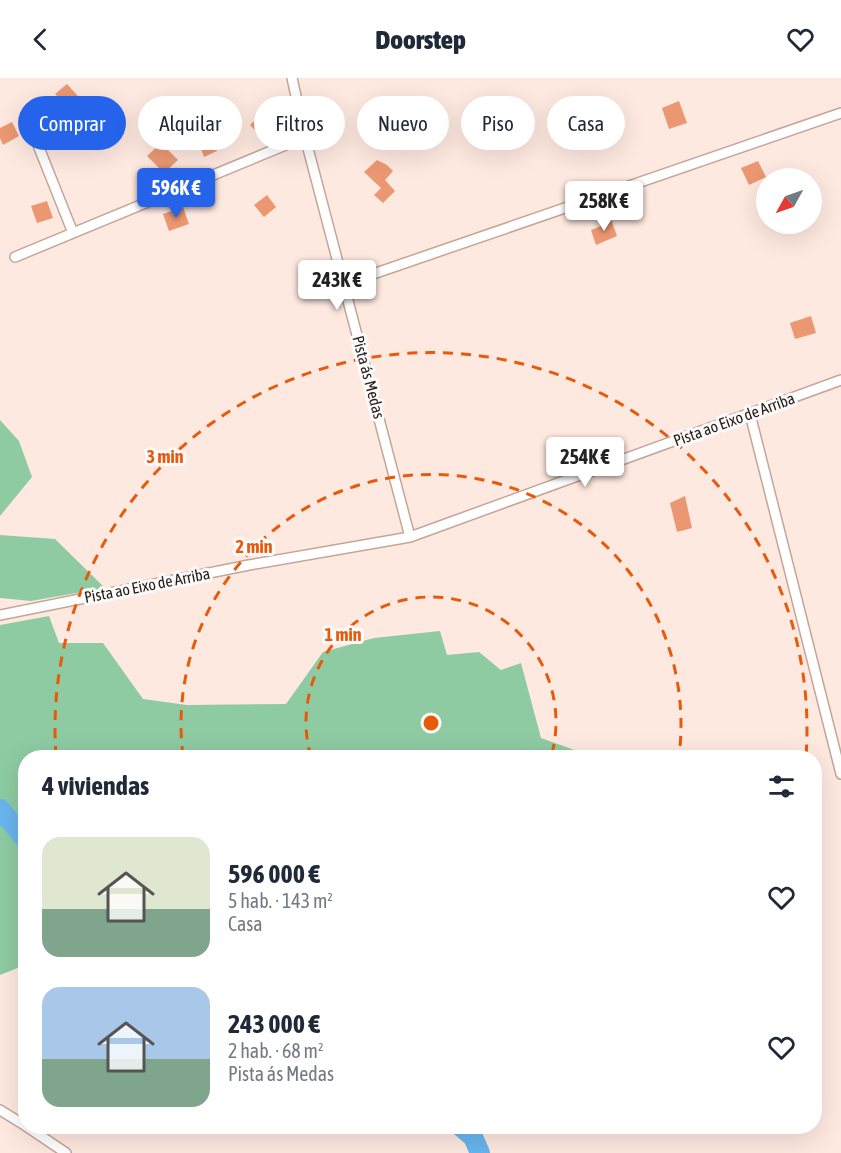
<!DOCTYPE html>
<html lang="es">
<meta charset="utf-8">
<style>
:root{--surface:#fff;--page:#f6f6f7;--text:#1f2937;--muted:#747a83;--accent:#2563eb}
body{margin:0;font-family:"Asap Condensed",sans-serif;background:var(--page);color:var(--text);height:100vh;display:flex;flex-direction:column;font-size:22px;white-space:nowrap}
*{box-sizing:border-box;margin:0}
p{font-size:20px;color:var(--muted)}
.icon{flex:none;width:33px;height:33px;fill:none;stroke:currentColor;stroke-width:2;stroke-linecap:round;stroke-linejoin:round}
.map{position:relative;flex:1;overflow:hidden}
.drawer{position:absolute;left:18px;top:672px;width:804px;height:384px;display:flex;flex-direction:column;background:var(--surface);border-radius:24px;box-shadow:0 6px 24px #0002}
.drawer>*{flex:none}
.guide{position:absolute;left:18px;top:18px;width:806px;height:54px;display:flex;gap:12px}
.needle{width:39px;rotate:230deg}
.buttons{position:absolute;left:756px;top:90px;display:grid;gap:12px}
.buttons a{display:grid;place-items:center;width:66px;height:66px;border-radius:50%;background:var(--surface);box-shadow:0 6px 24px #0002;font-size:30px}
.price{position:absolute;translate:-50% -51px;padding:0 14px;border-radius:6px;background:#fff;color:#222;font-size:20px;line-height:39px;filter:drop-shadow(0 2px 3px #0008)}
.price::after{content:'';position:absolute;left:50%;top:36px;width:18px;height:14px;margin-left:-9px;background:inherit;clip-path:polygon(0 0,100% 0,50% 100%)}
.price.current{background:var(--accent);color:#fff}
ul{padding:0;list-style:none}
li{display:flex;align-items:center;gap:18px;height:150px;padding:0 24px}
li span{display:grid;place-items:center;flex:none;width:168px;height:120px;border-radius:18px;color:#555}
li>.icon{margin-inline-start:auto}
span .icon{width:72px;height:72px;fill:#fffc;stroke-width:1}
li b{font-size:26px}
h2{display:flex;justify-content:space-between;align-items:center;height:72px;padding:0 24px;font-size:26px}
.tag{padding:0 21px;border-radius:27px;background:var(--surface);box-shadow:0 6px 24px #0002;font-size:21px;line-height:54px}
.tag.current{background:var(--accent);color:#fff}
header{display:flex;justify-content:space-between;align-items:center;height:78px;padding:0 24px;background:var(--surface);font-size:27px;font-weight:800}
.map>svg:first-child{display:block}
.green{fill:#8ecba2}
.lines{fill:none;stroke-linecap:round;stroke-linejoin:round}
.river{stroke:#68b5ee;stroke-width:20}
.building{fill:#eb9872}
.minor-casing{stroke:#c5a597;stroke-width:12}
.minor{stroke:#fff;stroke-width:9}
.ring{fill:none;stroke:#e8590c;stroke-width:3;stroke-dasharray:10 8}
.labels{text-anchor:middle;stroke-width:6;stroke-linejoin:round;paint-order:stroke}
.street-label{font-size:16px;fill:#271c16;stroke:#fbfbfb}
.centre{fill:#e8590c;stroke:#fbfbfb;stroke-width:3}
.ring-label{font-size:18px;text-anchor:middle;font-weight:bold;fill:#e8590c;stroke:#fbfbfb;stroke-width:6;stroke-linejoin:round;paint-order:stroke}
</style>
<header><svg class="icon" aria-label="back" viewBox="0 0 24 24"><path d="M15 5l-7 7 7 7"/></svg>Doorstep<svg class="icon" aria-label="heart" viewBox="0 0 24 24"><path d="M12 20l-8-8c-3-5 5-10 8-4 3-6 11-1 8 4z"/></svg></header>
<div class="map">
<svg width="841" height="1075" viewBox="0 0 841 1075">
<rect width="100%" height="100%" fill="#fee9e0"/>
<path class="green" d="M0,342L19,363L32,399L0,438Z
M0,457L55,461L105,510L31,523L0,520Z
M49,538L59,565H103L143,621L187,627L286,626L323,574L374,560L440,553L447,577L479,574L501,592L521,585L541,660L591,678L600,679L26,680L25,887L0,897V547Z"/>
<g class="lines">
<path class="river" d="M0,731L26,762
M460,1048L473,1059L480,1075"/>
</g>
<path class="building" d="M67,6L86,27L71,40L57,23L60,21L55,16Z
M679,23L687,45L669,51L662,30Z
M264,33L279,48L265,62L250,47Z
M12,44L19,58L3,67L0,60V50Z
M209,53L217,73L204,79L196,58Z
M161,65L178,82L164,95L147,78Z
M377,82L387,87L393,93L385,102L395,113L383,125L374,117L381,110L364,94Z
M758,83L766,99L749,107L741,90Z
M267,117L276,129L264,139L254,127Z
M47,123L53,140L37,145L31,128Z
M183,129L189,146L169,153L163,136Z
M611,141L617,158L596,167L591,152L604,147L603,144Z
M811,238L816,255L795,261L790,245Z
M685,418L692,450L677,454L670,425Z"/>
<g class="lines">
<g class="minor-casing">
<path id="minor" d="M292,0L305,59L410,459
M26,37L73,155
M15,179L305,59
M344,206L841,35
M750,336L841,696
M0,537L249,487L410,459L841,302
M0,1032L26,1048
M26,1048L66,1075"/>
</g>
<use href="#minor" class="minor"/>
</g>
<g class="ring">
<path d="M311 679A125 125 0 1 1 551 679"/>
<path d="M183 678A250 250 0 1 1 679 678"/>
<path d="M56 678A376 376 0 1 1 806 678"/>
</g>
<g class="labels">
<g class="street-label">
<text transform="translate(369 299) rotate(75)" y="6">Pista ás Medas</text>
<text transform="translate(734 341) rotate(-20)" y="6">Pista ao Eixo de Arriba</text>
<text transform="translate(147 507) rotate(-11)" y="6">Pista ao Eixo de Arriba</text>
</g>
</g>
<circle cx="431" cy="645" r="9" class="centre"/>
<g class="ring-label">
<text x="165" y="385">3 min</text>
<text x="254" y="475">2 min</text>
<text x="343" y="563">1 min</text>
</g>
</svg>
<div class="buttons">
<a><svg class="needle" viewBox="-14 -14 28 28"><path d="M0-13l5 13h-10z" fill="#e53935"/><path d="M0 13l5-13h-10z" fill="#747a83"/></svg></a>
</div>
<b class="price current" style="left:176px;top:141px">596K €</b>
<b class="price" style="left:604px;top:154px">258K €</b>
<b class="price" style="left:337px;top:233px">243K €</b>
<b class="price" style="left:585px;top:410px">254K €</b>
<div class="guide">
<a class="tag current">Comprar</a>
<a class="tag">Alquilar</a>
<a class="tag">Filtros</a>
<a class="tag">Nuevo</a>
<a class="tag">Piso</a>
<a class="tag">Casa</a>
</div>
<section class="drawer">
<h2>4 viviendas<svg class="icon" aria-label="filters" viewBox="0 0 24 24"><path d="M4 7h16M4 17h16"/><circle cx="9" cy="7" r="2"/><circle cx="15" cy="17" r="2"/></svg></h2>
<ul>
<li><span style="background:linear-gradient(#dfe7d0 60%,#7fa58c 0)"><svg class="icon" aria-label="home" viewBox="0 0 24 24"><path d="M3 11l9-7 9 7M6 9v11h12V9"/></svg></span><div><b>596 000 €</b><p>5 hab. · 143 m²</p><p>Casa</p></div><svg class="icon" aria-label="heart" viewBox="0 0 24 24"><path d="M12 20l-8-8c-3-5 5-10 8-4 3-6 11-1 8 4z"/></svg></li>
<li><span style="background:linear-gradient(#a9c7e8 60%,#7fa58c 0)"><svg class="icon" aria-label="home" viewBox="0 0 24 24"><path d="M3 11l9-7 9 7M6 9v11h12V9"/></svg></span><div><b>243 000 €</b><p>2 hab. · 68 m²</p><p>Pista ás Medas</p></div><svg class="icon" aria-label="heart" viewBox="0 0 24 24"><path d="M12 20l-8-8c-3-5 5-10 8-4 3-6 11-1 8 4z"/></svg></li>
</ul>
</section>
</div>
